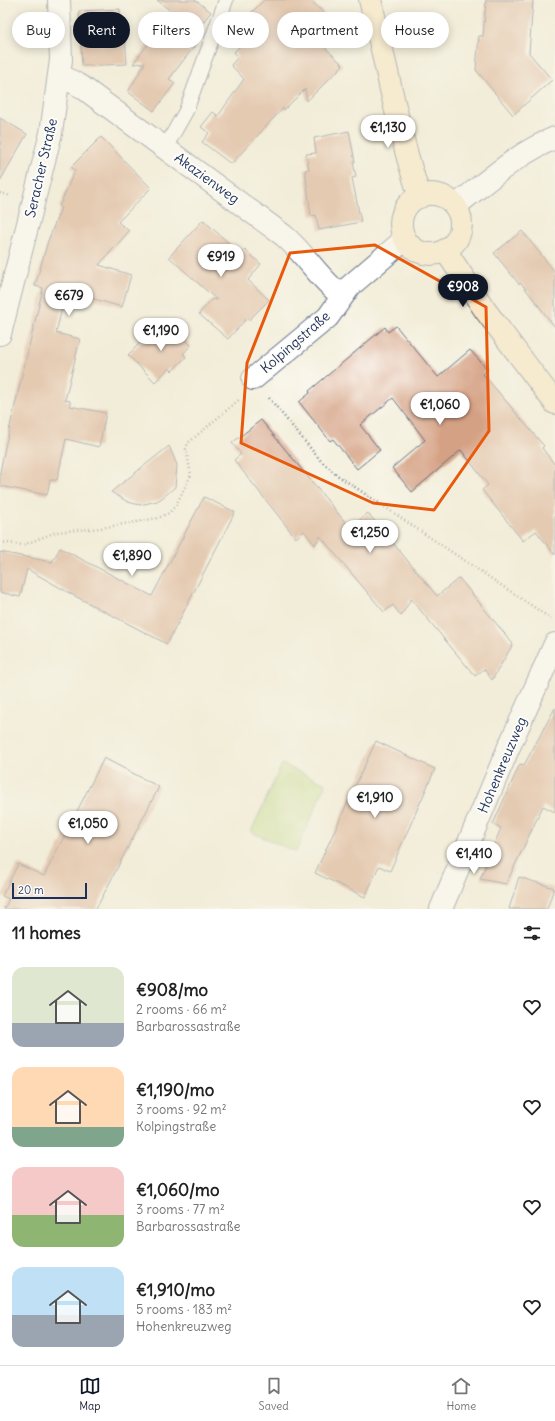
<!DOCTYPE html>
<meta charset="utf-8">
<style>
:root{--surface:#fff;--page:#f6f6f6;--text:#222;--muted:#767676;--line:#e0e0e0;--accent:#111827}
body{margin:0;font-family:Delius,sans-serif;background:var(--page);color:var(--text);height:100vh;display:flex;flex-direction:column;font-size:15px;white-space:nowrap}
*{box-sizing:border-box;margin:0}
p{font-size:13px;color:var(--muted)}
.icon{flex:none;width:22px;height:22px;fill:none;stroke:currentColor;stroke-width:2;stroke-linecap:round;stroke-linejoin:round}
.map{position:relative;height:909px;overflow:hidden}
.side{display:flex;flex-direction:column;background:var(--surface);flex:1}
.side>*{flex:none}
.banner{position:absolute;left:12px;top:12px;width:531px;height:36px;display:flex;gap:8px}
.scale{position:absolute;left:12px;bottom:10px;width:75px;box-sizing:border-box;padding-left:4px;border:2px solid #1b2f5e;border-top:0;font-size:11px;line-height:14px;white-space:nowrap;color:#1b2f5e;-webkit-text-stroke:3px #fdfcf7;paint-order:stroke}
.price{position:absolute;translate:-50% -34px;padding:0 9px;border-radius:14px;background:#fff;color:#222;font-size:13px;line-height:26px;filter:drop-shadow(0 1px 2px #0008)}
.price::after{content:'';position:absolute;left:50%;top:24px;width:12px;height:9px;margin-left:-6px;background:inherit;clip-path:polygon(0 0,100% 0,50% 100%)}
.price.selected{background:var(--accent);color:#fff}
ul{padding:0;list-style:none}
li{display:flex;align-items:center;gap:12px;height:100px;padding:0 12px}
li span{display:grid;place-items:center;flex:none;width:112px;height:80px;border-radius:12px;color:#555}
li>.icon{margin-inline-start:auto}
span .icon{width:48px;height:48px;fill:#fffc;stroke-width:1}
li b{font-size:17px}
h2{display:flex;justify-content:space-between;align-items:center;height:48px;padding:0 12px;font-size:17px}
.pill{padding:0 14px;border-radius:18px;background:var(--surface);box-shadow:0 2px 10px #0003;font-size:14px;line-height:36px}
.pill.selected{background:var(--accent);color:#fff}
.tabs{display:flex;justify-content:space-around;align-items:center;height:56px;border-top:1px solid var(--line);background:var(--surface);font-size:11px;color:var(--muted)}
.tabs a{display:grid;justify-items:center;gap:2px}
.tabs .selected{color:var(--accent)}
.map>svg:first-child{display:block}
.green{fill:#b7d77e;stroke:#69836e}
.building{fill:#d5a184}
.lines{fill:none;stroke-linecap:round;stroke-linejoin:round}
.lane-casing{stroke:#667289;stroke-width:16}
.street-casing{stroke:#667289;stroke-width:24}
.secondary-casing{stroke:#667289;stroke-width:24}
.path{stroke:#667289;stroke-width:2.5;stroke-dasharray:1 3;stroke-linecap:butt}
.lane{stroke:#fff;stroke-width:14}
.street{stroke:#fff;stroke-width:22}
.secondary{stroke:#fbe6c3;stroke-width:22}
.marked{fill:none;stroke:#e8590c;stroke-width:3;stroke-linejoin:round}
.labels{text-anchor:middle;stroke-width:4;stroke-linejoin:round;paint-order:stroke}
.street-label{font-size:14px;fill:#1b2f5e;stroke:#fdfcf7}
</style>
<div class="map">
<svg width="555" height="909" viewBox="0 0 555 909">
<rect width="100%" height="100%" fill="#fdfcf7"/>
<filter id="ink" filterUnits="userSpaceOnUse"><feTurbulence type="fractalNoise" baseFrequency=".025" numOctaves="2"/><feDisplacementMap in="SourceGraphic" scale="8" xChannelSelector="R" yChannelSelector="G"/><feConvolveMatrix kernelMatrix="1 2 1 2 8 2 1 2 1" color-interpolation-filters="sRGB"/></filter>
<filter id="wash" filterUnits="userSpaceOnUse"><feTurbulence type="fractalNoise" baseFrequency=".012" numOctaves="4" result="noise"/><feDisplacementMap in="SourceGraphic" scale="16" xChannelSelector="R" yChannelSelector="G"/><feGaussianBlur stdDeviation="0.9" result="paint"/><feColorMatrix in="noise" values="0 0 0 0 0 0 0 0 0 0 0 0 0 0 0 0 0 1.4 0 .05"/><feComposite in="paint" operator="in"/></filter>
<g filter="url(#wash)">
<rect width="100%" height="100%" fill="#f2edd8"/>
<path class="green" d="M282,764L326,784L296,852L251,832Z"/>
<g id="blocks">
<path class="building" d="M157,0H195L211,12L197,30L203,35L169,79L175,83L154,111L128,92L145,63L133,64L172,12Z
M264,0H310L324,13L307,30L343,65L307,101L305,89L284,110L283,108L231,164L202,142L209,133L201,127L213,112L218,116L244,79L231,65L238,57L234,52L258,28L247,17Z
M486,0H533L529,53L552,80L513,115L476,70L479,36H483Z
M120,9L121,38L125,37L127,64L82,66L79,11Z
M0,118L27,134L0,181Z
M349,131L355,162H353L356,177L352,178L361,222L319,230L316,215L311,216L305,170L309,169L306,154L316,153L314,138Z
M101,137L151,188L118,222L129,231L99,265L131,275L122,307L66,291L56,333L80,339L65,400L70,401V406L106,413L99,447L66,439L57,480H50L47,495L0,486V472L5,447L43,288L35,286L48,241L61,208L59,207L75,170L71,167Z
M203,220L241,254L245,250L261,264L248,280L269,300L249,320L247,318L228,339L199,314L212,299L217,300L169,257Z
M522,231L555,272V327L521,283L519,284L494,253Z
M166,322L191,345L183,354L186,357L172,371L169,368L155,382L128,355L141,342H146Z
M396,326L438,377L470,350L488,370L483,374L544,446L542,448L555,465V555L536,531L523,541L482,490L488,485L461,450L412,492L392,468L425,440L393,398L360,425L380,450L357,469L333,439L330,441L299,402L310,393L309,391L385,327L388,332Z
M261,420L350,528L368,513L437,596L459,578L513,644L492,680L484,669L475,676L411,599L401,616L393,605L384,612L320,536L315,545L304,531L296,538L234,460L241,454L232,443Z
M169,446L177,465L175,487L162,498L157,501L140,505L128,502L111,492Z
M204,497L235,512L167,644L73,595L27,569L20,597L0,592V552L52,562L60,548L152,596Z
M555,708V812L543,806L506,884L480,879L501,828L493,824L520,764L524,765Z
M376,741L435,769L390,871L379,866L365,897L315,873Z
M104,758L159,787L96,909H4L9,899L2,896L18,864L44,876Z
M519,877L554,888L547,909H509Z"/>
</g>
</g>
<g filter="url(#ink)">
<use href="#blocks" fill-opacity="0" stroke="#667289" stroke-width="1"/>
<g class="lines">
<g class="lane-casing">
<path id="lane" d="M165,148L186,111L226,0"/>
</g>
<g class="street-casing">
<path id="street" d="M60,75L82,87L283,235C305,253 319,279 342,296
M455,206C487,182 517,153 555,138
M0,334L51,133L61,60L59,0
M253,379L328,317L350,286L405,239
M441,909L508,749L555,644"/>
</g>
<g class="secondary-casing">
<path id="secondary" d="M370,0C387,65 398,133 420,197
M401 224a30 30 0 1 1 60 0a30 30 0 1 1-60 0Z
M445,250L485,310L555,403"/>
</g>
<path class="path" d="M0,193L11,196
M269,398L321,461L337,475L553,620
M0,542L23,545L56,532L101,528L158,518L169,513L176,505L191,475L186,449L188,443L240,399"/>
<use href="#lane" class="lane"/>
<use href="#street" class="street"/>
<use href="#secondary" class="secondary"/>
</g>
</g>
<path d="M0 0H555V909H0ZM375,245L486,307L489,431L434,510L373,503L241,443L247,363L290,253Z" fill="#f2edd8" fill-opacity=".55" fill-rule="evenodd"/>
<path class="marked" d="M375,245L486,307L489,431L434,510L373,503L241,443L247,363L290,253Z"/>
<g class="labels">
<g class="street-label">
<text transform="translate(41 168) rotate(-77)" y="5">Seracher Straße</text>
<text transform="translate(207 178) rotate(36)" y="5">Akazienweg</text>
<text transform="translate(295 342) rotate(-41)" y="5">Kolpingstraße</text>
<text transform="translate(502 765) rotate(-67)" y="5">Hohenkreuzweg</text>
</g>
</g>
</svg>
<div class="scale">20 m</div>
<b class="price" style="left:388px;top:149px">€1,130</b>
<b class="price" style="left:221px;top:278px">€919</b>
<b class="price selected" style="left:463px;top:308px">€908</b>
<b class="price" style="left:69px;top:317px">€679</b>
<b class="price" style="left:161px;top:352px">€1,190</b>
<b class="price" style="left:440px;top:426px">€1,060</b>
<b class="price" style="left:370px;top:554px">€1,250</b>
<b class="price" style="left:132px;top:577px">€1,890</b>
<b class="price" style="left:375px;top:819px">€1,910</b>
<b class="price" style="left:88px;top:845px">€1,050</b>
<b class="price" style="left:474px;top:875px">€1,410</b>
<div class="banner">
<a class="pill">Buy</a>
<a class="pill selected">Rent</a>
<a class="pill">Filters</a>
<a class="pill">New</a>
<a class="pill">Apartment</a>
<a class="pill">House</a>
</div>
</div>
<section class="side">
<h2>11 homes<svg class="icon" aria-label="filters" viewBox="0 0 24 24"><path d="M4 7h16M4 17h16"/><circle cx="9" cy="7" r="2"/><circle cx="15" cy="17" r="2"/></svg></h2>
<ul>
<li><span style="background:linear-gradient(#dfe7d0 70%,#9aa5b1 0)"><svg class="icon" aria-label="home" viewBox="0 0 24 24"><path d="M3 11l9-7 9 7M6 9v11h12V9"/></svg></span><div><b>€908/mo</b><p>2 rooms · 66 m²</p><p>Barbarossastraße</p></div><svg class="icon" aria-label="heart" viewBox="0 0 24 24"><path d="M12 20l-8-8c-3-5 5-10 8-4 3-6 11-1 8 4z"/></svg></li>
<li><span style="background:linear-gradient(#ffd9b3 75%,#7fa58c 0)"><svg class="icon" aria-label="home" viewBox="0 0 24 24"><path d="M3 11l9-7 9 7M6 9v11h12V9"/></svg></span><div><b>€1,190/mo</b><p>3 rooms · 92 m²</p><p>Kolpingstraße</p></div><svg class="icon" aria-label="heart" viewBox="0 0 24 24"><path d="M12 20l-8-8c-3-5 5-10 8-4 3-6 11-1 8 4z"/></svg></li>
<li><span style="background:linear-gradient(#f6c9c9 60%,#8fb573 0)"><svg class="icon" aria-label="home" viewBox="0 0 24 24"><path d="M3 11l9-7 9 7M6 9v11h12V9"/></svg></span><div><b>€1,060/mo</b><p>3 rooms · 77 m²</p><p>Barbarossastraße</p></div><svg class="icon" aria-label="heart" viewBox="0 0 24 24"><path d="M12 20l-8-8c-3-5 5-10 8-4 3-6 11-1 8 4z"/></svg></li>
<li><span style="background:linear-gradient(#bfe0f5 60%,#9aa5b1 0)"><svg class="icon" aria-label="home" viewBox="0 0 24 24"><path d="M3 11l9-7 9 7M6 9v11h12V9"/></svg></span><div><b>€1,910/mo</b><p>5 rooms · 183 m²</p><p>Hohenkreuzweg</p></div><svg class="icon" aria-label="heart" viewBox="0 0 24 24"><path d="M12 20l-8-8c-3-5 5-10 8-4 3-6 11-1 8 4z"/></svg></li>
</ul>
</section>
<nav class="tabs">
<a class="selected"><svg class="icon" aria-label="map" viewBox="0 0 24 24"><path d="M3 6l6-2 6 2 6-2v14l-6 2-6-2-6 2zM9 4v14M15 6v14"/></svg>Map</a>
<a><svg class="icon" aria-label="saved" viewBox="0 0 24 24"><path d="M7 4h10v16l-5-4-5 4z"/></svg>Saved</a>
<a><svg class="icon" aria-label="home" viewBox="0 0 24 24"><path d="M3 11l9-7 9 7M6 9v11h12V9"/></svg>Home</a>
</nav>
